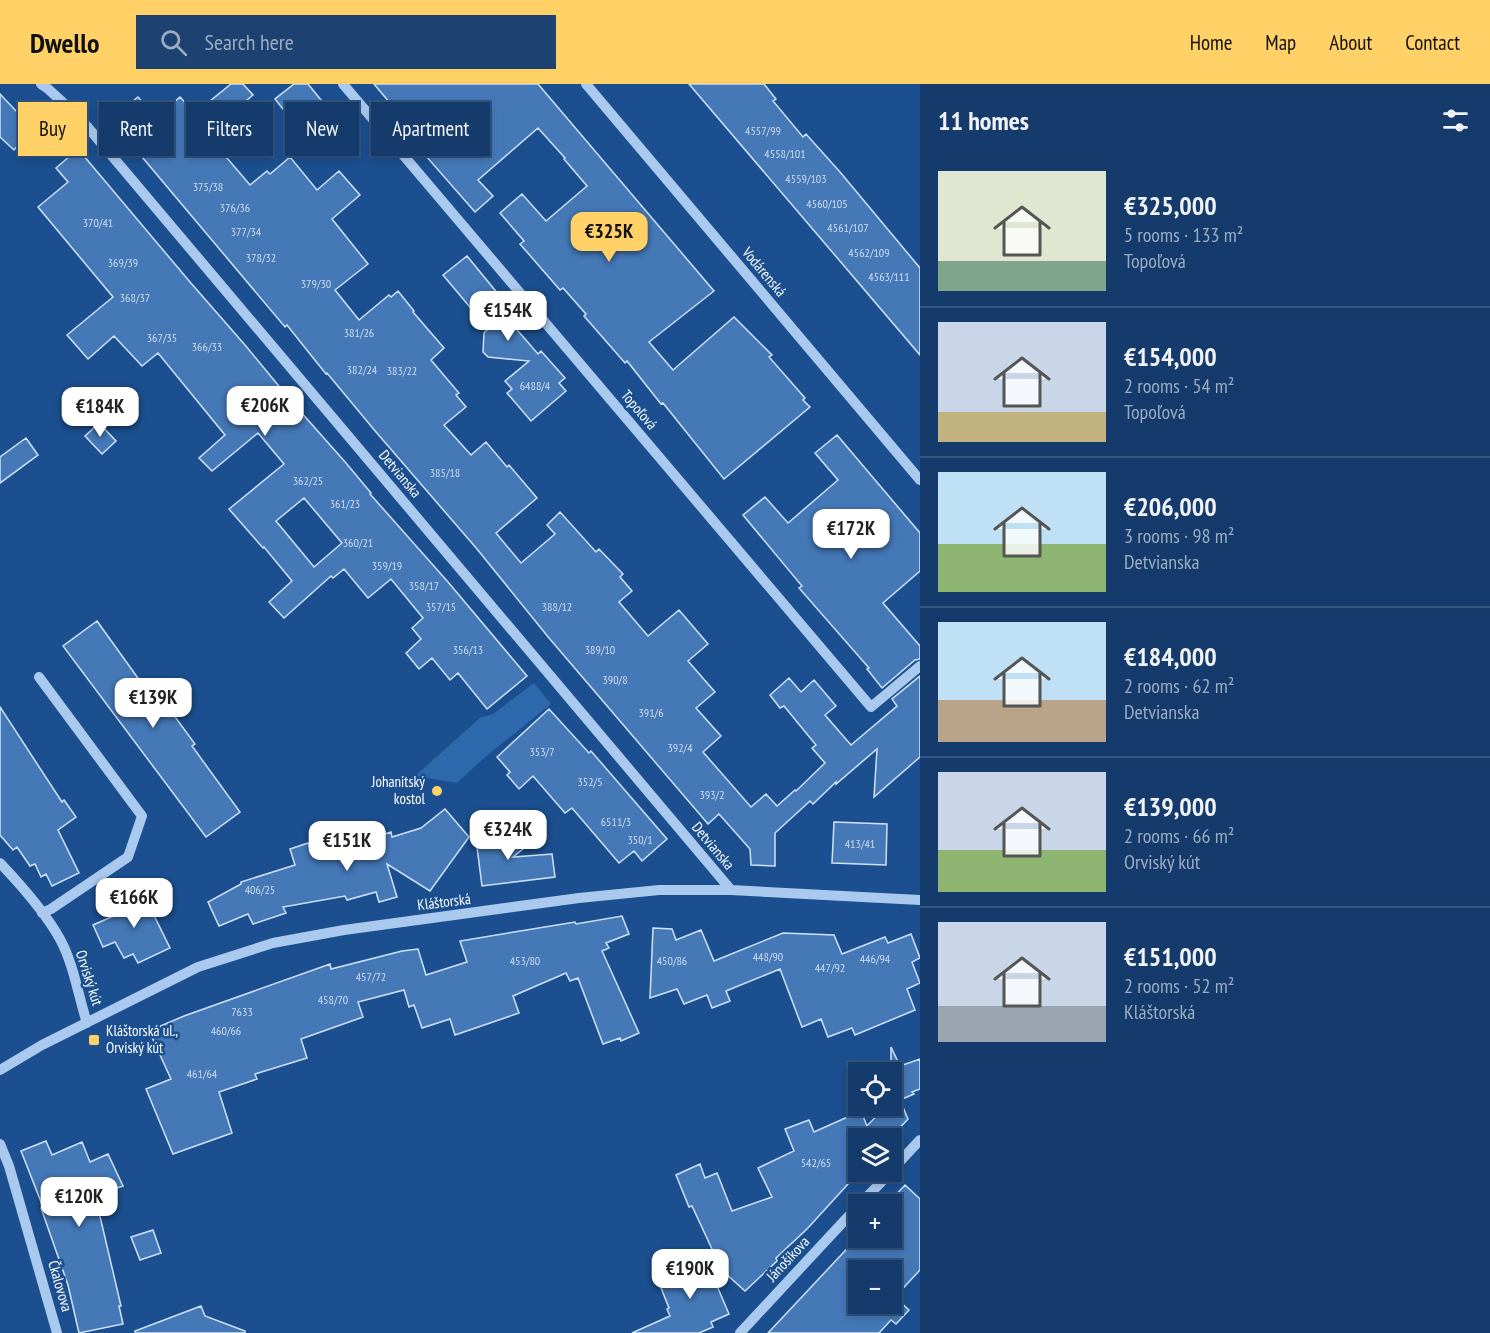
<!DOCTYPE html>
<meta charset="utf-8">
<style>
:root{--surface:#143b6b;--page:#1d4271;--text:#f1f3f6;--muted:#9dadc1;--line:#33557e;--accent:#ffd166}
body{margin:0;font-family:"PT Sans Narrow",sans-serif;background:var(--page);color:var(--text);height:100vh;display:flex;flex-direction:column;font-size:22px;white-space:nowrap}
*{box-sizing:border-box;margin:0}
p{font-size:20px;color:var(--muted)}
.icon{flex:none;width:33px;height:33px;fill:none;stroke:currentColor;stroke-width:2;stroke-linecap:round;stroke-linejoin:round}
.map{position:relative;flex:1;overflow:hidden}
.panel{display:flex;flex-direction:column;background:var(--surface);width:570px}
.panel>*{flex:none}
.hud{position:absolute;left:18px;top:18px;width:570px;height:54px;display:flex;gap:12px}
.tools{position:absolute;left:848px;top:978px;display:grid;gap:12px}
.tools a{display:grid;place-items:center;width:54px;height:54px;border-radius:0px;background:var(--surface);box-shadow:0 3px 9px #0003,0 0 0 2px var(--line);font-size:30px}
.price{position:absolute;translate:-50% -51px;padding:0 14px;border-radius:12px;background:#fff;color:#222;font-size:20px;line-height:39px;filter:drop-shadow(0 2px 3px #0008)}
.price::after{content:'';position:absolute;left:50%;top:36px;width:18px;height:14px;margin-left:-9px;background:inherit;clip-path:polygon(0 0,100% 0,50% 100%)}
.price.on{background:var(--accent);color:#111}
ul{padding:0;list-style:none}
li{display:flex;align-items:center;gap:18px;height:150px;padding:0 18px}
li+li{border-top:2px solid var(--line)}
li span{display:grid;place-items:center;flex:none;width:168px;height:120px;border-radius:0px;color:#555}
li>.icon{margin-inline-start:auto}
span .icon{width:72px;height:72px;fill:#fffc;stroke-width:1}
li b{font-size:26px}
h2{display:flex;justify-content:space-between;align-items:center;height:72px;padding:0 18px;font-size:26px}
.tag{padding:0 21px;border-radius:0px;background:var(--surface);box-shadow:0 3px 9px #0003,0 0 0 2px var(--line);font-size:21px;line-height:54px}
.tag.on{background:var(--accent);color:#111}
header{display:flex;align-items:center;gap:36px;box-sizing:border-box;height:84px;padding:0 30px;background:var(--accent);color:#111}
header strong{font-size:28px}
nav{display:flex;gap:33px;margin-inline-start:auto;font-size:21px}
.search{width:420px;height:54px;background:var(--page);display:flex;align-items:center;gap:15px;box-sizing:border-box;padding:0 21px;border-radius:0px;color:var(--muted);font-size:22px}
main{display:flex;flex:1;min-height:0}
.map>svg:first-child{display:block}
.green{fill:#2e69ad}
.building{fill:#4478b7;stroke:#cfe3fa;stroke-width:1.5;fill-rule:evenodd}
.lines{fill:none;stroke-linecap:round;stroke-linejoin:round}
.minor{stroke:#a9c9ee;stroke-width:10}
.poi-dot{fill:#ffd166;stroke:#1b4f8f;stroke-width:2}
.labels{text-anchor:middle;stroke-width:5;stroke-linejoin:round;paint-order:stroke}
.number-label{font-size:12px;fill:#d0dded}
.street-label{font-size:15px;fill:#fff;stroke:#1b4f8f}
.poi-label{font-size:15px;fill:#fff;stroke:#1b4f8f;text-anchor:end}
</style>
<header>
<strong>Dwello</strong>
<div class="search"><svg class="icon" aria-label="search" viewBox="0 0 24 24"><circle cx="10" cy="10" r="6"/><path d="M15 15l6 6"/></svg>Search here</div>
<nav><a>Home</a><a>Map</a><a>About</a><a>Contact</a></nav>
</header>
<main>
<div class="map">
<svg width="920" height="1249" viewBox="0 0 920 1249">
<rect width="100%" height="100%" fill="#1b4f8f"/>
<path class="green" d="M534,599L551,620L484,674L457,699L415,692L481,633L493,630Z"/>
<path class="building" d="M231,0H243L253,11L209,48L218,57L215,60L250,101L267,87L270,90L290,73L317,106L339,87L360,111L332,135L368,180L335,206L359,236L389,211L391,213L398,207L414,227L413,228L444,264L431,276L459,309L456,311L466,323L444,341L471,371L486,358L507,383L509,381L537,414L496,449L521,479L555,450L547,441L560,428L596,468L599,465L623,490L620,493L632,507L619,518L648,552L679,526L708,560L688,577L715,608L696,624L721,652L703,668L751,723L766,710L777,722L795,706L796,707L825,679L812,664L816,661L784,622L780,624L770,611L789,594L801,608L814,596L836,622L825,631L851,661L897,622L892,615L920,592V673L874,713L877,665L836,700V698L813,720L810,717L775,749V782L751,781L750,765L719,730L708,740L549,554L477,465L376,348L327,289L326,290L314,275L287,241L285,243L116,42L128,33L122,26L138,13L156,34L180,13L195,29Z
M294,0H308L321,16L293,38L275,15Z
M374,0H538L714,207L649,258L673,286L734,233L772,271L769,273L805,314L803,316L810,323L724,395L663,319L661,320L627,277L625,279L584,232L586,230L563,204L560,206L520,160L524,157L500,129L522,110L546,137L587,102L564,75L565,74L538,44L478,96L493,112L475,128L425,71L428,69L420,60L423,58Z
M689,0H764L776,15L773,17L803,53L806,50L840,88L920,184V271Z
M0,10L33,45L14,66L0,53Z
M78,65L190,198L245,261L292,318L346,379L371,409L370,410L448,498L527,592L487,625L458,589L450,596L432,574L419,585L406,569L421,555L412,544L423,534L391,495L368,514L344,485L333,494L331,492L284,534L269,518L292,497L264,463L263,464L229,425L284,380L258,349L212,387L199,374L225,351L158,269L142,282L114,252L88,275L67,251L113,213L38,123L68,98L56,84ZM304,414L342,459L314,483L276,437Z
M467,172L512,227L506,233L538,270L541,267L565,294L559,299L566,307L531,337L507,309L512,305L505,297L529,277L488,273L483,268L484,249L488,245L484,240V229L479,234L443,191Z
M99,339L116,357L102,370L85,352Z
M837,351L920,449V487L883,519L920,562V575L915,576L882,604L867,585L869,584L799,504L802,502L743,431L765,413L788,439L838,396L815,369Z
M26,354L38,371L0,399V373Z
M97,537L145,604L151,600L195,660L192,662L240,728L206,753L63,562Z
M0,623L62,718L64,716L76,733L58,746L79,789L52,802L46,790L41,793L35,780L30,782L17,763L13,766L0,751Z
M549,625L589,669L591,667L667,755L642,777L634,767L619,779L572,724L565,729L533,692L519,705L507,691L510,688L497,673Z
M445,725L469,753L430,807L387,780L397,813L379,818L376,808L347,816L345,812L283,823L286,829L253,840L248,830L219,842L208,818L241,800V798L295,781L290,765L308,759L313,773L391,748L392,753L421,744Z
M473,732L502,761L533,757L513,773L552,770L555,793L482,802Z
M834,738L887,740L886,781L832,779Z
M140,803L170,864L138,879L133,870L124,874L115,858L103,863L93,841L125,827L119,814Z
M622,832L629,850L606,859L609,864L602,867L639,949L621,957L620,954L603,960L578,894L570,897L566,889L513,912L519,929L455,951L450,935L422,944L414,921L409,923L404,906L358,918L363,933L301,955L307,974L255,990L257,995L219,1008L232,1049L173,1070L146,1005L171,995L149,947L184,932L330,880L331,885L402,867L418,865L426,891L467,878L460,857L575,838L576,840Z
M653,844L672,845L676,856L701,846L714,877L783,849L834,851L842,870L885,853L888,859L911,850L920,874L912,878L920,899L907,905L915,926L855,951L852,944L828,953L821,935L802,943L780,885L726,907L730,917L712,924L707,911L684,920L677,905L650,914Z
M891,963L900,982L920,975V1005L912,1008L914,1010L900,1016L908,1035L890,1054H858V1088H859L807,1145L776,1174L777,1177L745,1207L703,1169L712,1165L692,1122L689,1123L676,1091L700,1080L705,1094L717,1089L732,1127L772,1113L758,1084L794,1067L785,1045L809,1036L814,1048L861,1027L867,1042L886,1022H891Z
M46,1057L52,1071L82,1058L90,1078L108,1070L123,1102L95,1111L121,1222H119L123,1240L79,1249L68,1201L41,1124L43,1123L21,1067Z
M905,1101L920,1115V1186L895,1213L909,1226L896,1240L891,1236L879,1249H768L858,1153L891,1154V1120H887ZM858,1186H891V1220H858Z
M153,1146L161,1169L140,1176L131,1153Z
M703,1169L729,1230L711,1238L713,1243L699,1249H632L670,1232L667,1225L669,1224L661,1204L677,1197L671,1182Z
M201,1222L205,1232L245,1247V1249H135V1247Z"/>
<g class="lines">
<path class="minor" d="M41,0L47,4L80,34L731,806
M343,0L871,623L920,582
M586,0L920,396
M39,593L142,732L128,773L51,825L42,829
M0,779C20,800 46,830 60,855C74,881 78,911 87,939
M0,986L42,961L198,883L273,859L344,846L579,814L659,806H731L920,816
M0,1060L9,1082L57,1249
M891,1087L920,1056
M860,1120L891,1088
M740,1249L858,1122"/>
</g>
<g class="poi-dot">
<circle cx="437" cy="707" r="6"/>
<rect x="88" y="950" width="12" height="12" rx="3"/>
</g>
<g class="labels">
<g class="number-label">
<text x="763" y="51">4557/99</text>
<text x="785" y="74">4558/101</text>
<text x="806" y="99">4559/103</text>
<text x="208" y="107">375/38</text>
<text x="827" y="124">4560/105</text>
<text x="235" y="128">376/36</text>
<text x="98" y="143">370/41</text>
<text x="848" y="148">4561/107</text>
<text x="246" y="152">377/34</text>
<text x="869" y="173">4562/109</text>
<text x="261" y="178">378/32</text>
<text x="123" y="183">369/39</text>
<text x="889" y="197">4563/111</text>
<text x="316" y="204">379/30</text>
<text x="135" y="218">368/37</text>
<text x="359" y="253">381/26</text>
<text x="162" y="258">367/35</text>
<text x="207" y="267">366/33</text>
<text x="362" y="290">382/24</text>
<text x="402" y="291">383/22</text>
<text x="535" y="306">6488/4</text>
<text x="445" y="393">385/18</text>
<text x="308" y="401">362/25</text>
<text x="345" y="424">361/23</text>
<text x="358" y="463">360/21</text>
<text x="387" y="486">359/19</text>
<text x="424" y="506">358/17</text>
<text x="441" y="527">357/15</text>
<text x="557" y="527">388/12</text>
<text x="468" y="570">356/13</text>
<text x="600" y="570">389/10</text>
<text x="615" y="600">390/8</text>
<text x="651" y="633">391/6</text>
<text x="680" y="668">392/4</text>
<text x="542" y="672">353/7</text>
<text x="590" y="702">352/5</text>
<text x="712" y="715">393/2</text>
<text x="616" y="742">6511/3</text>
<text x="640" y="760">350/1</text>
<text x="860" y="764">413/41</text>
<text x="260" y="810">406/25</text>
<text x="768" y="877">448/90</text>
<text x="875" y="879">446/94</text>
<text x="525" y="881">453/80</text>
<text x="672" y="881">450/86</text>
<text x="830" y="888">447/92</text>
<text x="371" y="897">457/72</text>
<text x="333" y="920">458/70</text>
<text x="242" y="932">7633</text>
<text x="226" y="951">460/66</text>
<text x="202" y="994">461/64</text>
<text x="816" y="1083">542/65</text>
</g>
<g class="street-label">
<text transform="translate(764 188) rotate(50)" y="5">Vodárenská</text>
<text transform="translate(639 326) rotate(50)" y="5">Topoľová</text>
<text transform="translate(400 390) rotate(50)" y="5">Detvianska</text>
<text transform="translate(713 762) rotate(50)" y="5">Detvianska</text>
<text transform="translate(444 818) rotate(-7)" y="5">Kláštorská</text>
<text transform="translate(89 894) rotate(72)" y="5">Orviský kút</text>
<text transform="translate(788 1175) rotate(-47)" y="5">Jánošíkova</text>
<text transform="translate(60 1202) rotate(74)" y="5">Čkalovova</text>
</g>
<g class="poi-label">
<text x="425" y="703">Johanitský<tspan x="425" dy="17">kostol</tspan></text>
<text x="106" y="952" text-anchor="start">Kláštorská ul.,<tspan x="106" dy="17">Orviský kút</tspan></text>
</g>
</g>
</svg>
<div class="tools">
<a><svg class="icon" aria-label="locate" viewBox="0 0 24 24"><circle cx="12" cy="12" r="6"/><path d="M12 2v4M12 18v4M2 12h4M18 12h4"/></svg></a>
<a><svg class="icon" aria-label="layers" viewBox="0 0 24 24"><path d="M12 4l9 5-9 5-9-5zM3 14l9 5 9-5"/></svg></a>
<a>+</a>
<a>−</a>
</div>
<b class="price on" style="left:609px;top:179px">€325K</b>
<b class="price" style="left:508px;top:258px">€154K</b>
<b class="price" style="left:265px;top:353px">€206K</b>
<b class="price" style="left:100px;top:354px">€184K</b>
<b class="price" style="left:851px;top:476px">€172K</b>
<b class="price" style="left:153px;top:645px">€139K</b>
<b class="price" style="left:508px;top:777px">€324K</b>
<b class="price" style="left:347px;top:788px">€151K</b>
<b class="price" style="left:134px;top:845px">€166K</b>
<b class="price" style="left:79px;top:1144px">€120K</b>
<b class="price" style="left:690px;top:1216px">€190K</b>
<div class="hud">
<a class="tag on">Buy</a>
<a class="tag">Rent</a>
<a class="tag">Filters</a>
<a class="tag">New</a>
<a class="tag">Apartment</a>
</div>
</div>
<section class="panel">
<h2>11 homes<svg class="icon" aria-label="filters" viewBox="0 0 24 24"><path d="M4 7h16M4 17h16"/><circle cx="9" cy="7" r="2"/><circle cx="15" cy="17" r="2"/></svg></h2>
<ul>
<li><span style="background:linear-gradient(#dfe7d0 75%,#7fa58c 0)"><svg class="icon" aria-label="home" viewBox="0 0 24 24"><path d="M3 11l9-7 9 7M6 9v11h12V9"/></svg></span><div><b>€325,000</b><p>5 rooms · 133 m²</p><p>Topoľová</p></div></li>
<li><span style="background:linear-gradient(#c9d6e8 75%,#c2b280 0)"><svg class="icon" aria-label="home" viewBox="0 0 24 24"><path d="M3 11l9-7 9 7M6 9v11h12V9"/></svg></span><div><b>€154,000</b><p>2 rooms · 54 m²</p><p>Topoľová</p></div></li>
<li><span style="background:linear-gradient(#bfe0f5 60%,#8fb573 0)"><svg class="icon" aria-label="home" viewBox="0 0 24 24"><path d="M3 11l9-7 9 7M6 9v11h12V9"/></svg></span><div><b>€206,000</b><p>3 rooms · 98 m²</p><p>Detvianska</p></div></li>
<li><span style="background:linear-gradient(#bfe0f5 65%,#b9a48a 0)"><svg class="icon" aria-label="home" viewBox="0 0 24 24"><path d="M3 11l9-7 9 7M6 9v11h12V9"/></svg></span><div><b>€184,000</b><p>2 rooms · 62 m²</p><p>Detvianska</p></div></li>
<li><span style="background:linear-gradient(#c9d6e8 65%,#8fb573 0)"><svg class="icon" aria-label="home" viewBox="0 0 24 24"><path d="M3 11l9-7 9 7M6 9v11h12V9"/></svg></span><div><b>€139,000</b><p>2 rooms · 66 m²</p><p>Orviský kút</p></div></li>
<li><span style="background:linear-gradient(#c9d6e8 70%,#9aa5b1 0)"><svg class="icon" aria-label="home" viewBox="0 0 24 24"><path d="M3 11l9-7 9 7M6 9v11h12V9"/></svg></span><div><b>€151,000</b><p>2 rooms · 52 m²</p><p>Kláštorská</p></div></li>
</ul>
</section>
</main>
